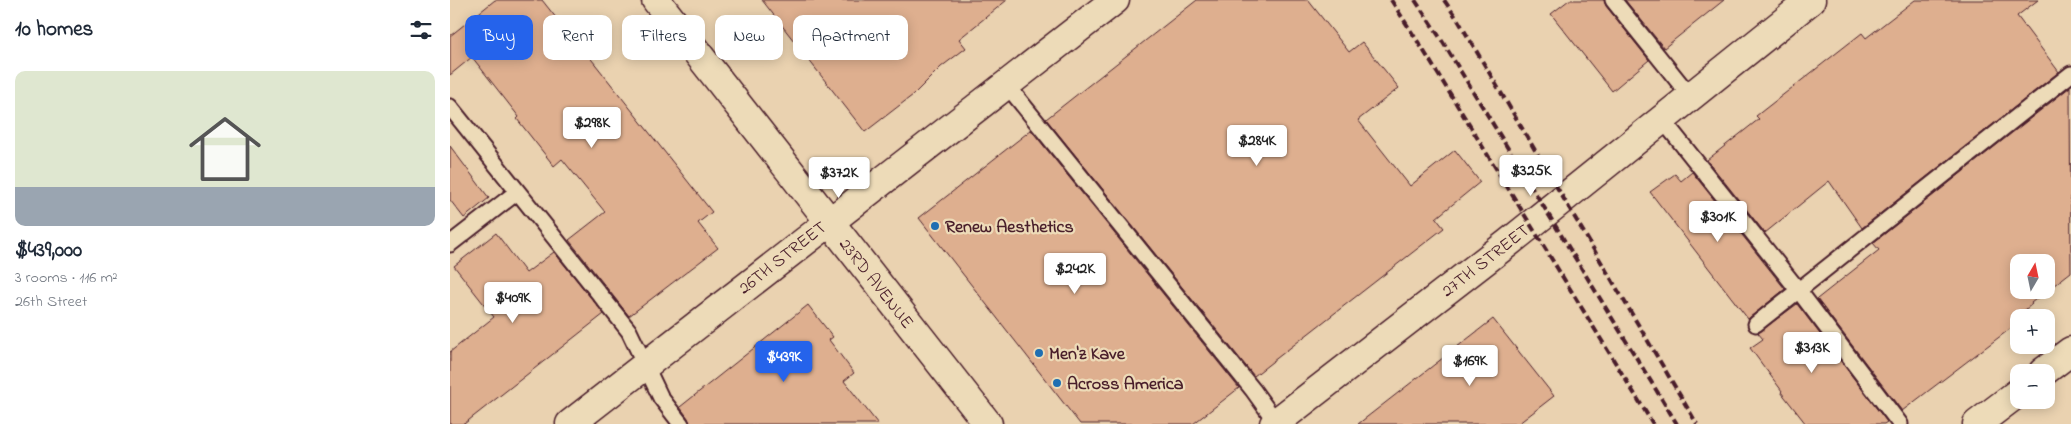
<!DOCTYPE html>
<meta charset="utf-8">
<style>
:root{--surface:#fff;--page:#f2f2f3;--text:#1f2937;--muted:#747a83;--accent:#2563eb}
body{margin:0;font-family:"Indie Flower",sans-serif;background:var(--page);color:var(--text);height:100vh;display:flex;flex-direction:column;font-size:19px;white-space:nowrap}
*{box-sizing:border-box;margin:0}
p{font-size:16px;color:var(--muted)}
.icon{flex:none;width:28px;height:28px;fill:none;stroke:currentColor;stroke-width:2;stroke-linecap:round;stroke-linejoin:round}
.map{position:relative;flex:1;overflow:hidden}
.sheet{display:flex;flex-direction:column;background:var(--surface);width:450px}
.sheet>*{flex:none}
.top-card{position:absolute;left:15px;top:15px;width:475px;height:45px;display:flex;gap:10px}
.needle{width:32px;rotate:9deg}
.controls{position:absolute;left:1560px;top:254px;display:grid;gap:10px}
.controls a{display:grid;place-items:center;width:45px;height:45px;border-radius:10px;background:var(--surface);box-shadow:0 2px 12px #0003;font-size:25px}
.price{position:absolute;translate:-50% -42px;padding:0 11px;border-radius:5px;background:#fff;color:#222;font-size:16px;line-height:32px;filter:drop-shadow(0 1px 2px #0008)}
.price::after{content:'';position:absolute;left:50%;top:30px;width:15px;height:11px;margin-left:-8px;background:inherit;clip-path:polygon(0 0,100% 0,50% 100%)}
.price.on{background:var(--accent);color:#fff}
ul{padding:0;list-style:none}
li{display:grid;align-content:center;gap:10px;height:265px;padding:0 15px}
li span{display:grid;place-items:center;height:155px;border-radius:10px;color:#555}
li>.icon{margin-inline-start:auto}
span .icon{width:90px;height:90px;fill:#fffc;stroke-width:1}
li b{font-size:21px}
h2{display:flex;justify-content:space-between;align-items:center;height:60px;padding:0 15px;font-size:21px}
.pill{padding:0 18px;border-radius:10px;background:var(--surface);box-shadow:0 2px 12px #0003;font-size:18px;line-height:45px}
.pill.on{background:var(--accent);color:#fff}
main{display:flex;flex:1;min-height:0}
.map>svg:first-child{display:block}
.building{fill:#deaf8f;stroke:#4a1f2b;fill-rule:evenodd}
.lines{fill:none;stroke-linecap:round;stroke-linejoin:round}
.lane-casing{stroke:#4a1f2b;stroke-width:19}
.street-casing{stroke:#4a1f2b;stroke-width:31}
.lane{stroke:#eddbb8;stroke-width:15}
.street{stroke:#eddbb8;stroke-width:28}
.rail{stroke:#4a1f2b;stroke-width:4;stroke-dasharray:8 4;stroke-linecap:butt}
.poi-dot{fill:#1f6fb2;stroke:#eddbb8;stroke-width:2}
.labels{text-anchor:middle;stroke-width:4.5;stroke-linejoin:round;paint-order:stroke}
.poi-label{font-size:18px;font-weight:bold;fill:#4a1f2b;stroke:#eddbb8;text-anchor:start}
.street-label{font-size:18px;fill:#4a1f2b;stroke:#eddbb8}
</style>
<main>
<section class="sheet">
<h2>10 homes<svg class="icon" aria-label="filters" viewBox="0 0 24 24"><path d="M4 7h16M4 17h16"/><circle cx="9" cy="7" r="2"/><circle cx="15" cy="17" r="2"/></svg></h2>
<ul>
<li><span style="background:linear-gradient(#dfe7d0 75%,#9aa5b1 0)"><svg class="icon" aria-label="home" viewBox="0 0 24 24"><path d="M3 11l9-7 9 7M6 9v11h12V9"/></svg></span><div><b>$439,000</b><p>3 rooms · 116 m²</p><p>26th Street</p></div></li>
</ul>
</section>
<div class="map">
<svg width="1621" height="424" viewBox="0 0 1621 424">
<rect width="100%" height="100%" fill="#ead2b0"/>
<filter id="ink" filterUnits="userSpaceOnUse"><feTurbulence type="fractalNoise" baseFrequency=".02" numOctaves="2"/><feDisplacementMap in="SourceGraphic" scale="10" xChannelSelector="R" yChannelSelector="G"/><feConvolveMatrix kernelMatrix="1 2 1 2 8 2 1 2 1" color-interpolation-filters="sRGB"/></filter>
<g filter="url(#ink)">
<path class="building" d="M45,0H92L137,57L138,55L262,212L248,223L268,248L179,316L119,240L155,212L112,159L104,166L67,119L69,117L22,57L0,75V36Z
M312,0H557L509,39L516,48L491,67L463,95L415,132Z
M747,0H858L899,52L912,42L949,88L908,120L960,186L1005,150L1030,182L986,218L994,228L804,376L596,119Z
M1119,0H1154L1156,6L1199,60L1162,91L1101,14Z
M1175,0H1274L1214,48Z
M1465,0H1588L1567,16L1609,72L1412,228L1379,181L1315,233L1257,160L1309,119L1306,116L1412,33L1416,38Z
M1620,87L1621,272L1581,303L1582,304L1569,315V322L1452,411L1367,299L1429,250L1423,243ZM1569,262H1596V290H1569Z
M581,130L789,388L743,424H630L469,218Z
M0,146L39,198L14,218L0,200Z
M1242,172L1335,289L1298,319L1200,192L1225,174L1231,181Z
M46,233L76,273L104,252L154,314L14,424H0V352L44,317L4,266Z
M1347,304L1437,422L1434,424H1356L1331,392L1332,391L1300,348L1313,339L1308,333Z
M358,305L383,337L379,340L404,373L394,381L428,424H240L238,418L230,407Z
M1043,319L1104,396L1068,424H908Z"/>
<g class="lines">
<g class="lane-casing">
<path id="lane" d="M1163,0L1240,96
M556,84L803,390L826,422
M0,107L179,331L211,398L231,424
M1212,119L1349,291L1450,424
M0,244L67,192
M1306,324L1621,74"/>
</g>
<g class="street-casing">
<path id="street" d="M206,0L538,424
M1593,372L1621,351
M120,424L665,0
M824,424L1058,243L1361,0
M1527,424L1569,392"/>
</g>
<use href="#lane" class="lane"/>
<use href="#street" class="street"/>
<path class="rail" d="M941,0L972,48L1203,424
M965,0L989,36L1227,424
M994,0L1008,20L1247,424"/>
</g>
</g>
<g class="poi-dot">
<circle cx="485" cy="226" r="5"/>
<circle cx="589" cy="353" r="5"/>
<circle cx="607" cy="383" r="5"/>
</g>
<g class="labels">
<g class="poi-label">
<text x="495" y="232">Renew Aesthetics</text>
<text x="599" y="359">Men'z Kave</text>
<text x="617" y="389">Across America</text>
</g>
<g class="street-label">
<text transform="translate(332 257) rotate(-38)" y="6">26TH STREET</text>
<text transform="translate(1035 260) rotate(-38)" y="6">27TH STREET</text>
<text transform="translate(427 283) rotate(52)" y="6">23RD AVENUE</text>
</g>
</g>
</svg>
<div class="controls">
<a><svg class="needle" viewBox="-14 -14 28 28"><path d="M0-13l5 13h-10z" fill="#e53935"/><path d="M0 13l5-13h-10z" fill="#747a83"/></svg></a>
<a>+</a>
<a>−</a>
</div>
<b class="price" style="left:142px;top:149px">$298K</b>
<b class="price" style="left:807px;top:167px">$284K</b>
<b class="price" style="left:1081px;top:197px">$325K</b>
<b class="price" style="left:389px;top:199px">$372K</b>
<b class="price" style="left:1268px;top:243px">$301K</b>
<b class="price" style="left:625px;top:295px">$242K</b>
<b class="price" style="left:63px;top:324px">$409K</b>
<b class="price" style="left:1362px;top:374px">$313K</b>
<b class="price on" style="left:334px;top:383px">$439K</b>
<b class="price" style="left:1020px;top:387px">$169K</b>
<div class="top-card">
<a class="pill on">Buy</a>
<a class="pill">Rent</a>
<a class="pill">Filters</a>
<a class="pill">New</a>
<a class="pill">Apartment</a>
</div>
</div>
</main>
